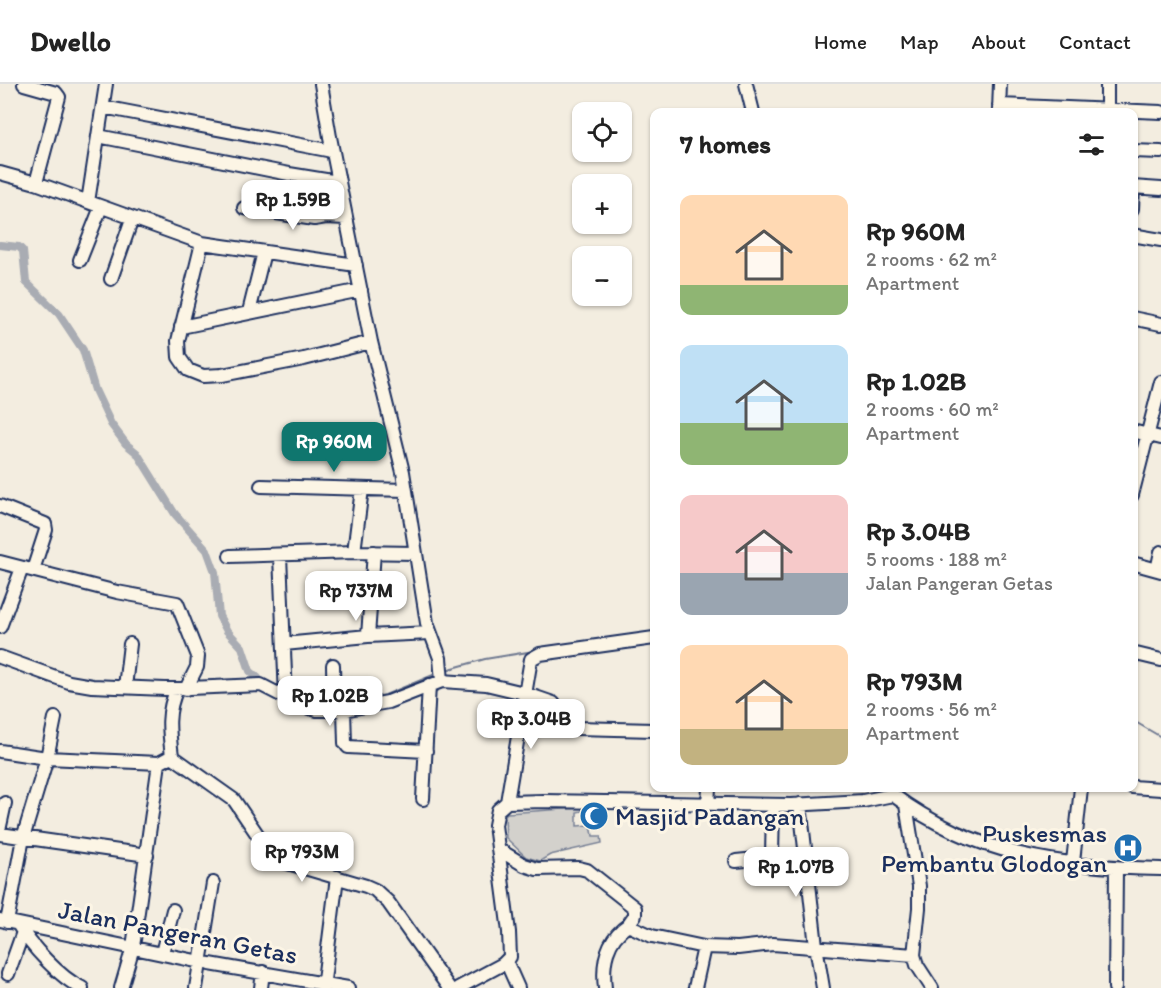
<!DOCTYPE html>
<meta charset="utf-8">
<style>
:root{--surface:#fff;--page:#f6f6f6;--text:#222;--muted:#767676;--line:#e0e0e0;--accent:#0f766e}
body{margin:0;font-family:Itim,sans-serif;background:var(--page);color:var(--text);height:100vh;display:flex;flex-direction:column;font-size:22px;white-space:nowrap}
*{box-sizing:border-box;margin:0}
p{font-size:20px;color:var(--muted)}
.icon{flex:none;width:33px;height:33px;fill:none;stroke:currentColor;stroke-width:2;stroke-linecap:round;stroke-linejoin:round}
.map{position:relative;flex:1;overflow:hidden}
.side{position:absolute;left:650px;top:24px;width:488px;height:684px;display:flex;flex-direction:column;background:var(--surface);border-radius:12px;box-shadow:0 2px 4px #0004}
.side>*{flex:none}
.buttons{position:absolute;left:572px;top:18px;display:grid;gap:12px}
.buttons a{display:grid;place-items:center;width:60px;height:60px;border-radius:12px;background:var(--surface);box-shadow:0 2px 4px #0004;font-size:30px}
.price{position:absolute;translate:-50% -51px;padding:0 14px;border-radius:12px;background:#fff;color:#222;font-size:20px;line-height:39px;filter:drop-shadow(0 2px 3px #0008)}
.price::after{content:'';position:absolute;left:50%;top:36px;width:18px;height:14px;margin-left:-9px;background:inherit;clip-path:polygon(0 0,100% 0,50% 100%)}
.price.selected{background:var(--accent);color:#fff}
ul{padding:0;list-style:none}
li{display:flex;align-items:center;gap:18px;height:150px;padding:0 30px}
li span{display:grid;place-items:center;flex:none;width:168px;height:120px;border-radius:12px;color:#555}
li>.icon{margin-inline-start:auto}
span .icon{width:72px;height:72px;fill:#fffc;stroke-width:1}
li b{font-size:26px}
h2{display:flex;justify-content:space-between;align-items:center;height:72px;padding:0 30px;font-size:26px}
header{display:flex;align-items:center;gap:36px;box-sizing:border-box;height:84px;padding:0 30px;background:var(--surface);border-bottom:2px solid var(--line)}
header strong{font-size:28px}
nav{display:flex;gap:33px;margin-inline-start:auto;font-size:21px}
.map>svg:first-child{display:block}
.green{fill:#d3d1cc;stroke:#778095;stroke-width:1.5}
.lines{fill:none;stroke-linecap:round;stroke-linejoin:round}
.stream{stroke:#707a91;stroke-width:2}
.canal{stroke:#a9acb3;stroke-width:8}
.minor-casing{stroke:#1b2f5e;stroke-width:16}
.minor{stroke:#fcf5e5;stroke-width:12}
.labels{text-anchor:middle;stroke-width:6;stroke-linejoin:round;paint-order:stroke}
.poi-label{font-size:26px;fill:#1b2f5e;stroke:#fcf5e5;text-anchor:start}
.street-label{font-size:26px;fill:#1b2f5e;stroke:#fcf5e5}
</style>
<header>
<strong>Dwello</strong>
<nav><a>Home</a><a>Map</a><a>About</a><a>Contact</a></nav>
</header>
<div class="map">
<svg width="1161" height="904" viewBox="0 0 1161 904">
<rect width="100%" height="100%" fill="#f3ede0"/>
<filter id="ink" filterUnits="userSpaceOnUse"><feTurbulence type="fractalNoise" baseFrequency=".0167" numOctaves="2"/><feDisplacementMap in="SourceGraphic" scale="12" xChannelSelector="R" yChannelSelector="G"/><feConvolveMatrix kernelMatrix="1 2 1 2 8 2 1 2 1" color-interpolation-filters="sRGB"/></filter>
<g filter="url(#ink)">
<path class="green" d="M592,723L593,725L577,728V742L591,741L593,752H601L602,759L550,771L540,777L526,773L506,754L505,731L507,729Z"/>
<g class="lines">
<path class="stream" d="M446,586L485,575L534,567
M338,620L385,611L438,589
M1132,636L1161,653"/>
<path class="canal" d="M0,161L19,163L23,167L26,198L59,230L83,266L95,306L111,340L126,360L137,369L175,430L207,466L215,488L219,532L227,547L242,563L250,587L258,594"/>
<g class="minor-casing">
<path id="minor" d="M24,0L56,9L59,13L36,99
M321,0L330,53L371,258L403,388L427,539L440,574L442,597
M746,0L753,28
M999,21L1161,28
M103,23L332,67
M999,27L1000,0
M1107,28V0
M98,52L289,90L338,98
M1132,67L1161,68
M0,89L36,99L202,159L178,257L179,273L188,286L203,292L222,291L304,275L371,258
M1132,103L1161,105
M88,118L106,0
M244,124L314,135L326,133L346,134
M1132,125L1133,103
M1132,151L1161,156
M202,159L356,181
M80,176L101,123
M111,195L132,135
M249,228L264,168
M1132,234L1161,240
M181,243L361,206
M1132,347L1161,354
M261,402L405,406
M1132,411L1161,298
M0,422L45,440L46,446L33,486
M354,468L362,405
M230,472L354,468L415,469
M280,472L286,613
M0,478L117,508L177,519L198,572L197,583L186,605
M1132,479L1161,487
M1157,486L1161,468
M0,543L22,484
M368,552L374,468
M284,560L368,552L430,549
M1132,569L1161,576
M0,573L69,598L92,602L165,605L261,601L302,622L317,626H344L388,618L442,597L486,600L524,609L553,619L570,641L577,644L654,646
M333,581L334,626
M125,603L130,560
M344,626L345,659L348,663L426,667
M0,667L47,674L159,679
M172,672L234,716L274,775L366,802L375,806L388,818L449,904
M1132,703L1161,705
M423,715L429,601
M507,718L531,575L540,570L654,554
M708,720L709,704
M800,720L816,862L823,904
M906,721L919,802V824L914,871L917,881L932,904
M0,742L5,719
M0,750L147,771
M498,765L524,781L537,785L579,784L587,786L635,824V831L628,841L652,852L704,863L738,864L773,860L914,871
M736,777L766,774L772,772L773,721
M1073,778L1081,704
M0,836L210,880L348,904
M7,838L23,754L47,674L55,634
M18,840C30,861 60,894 82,904
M162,869L173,826
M506,877L518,904
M8,890L23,848
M121,904L133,863L159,679L172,672C169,648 166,628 177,605
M196,904L213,799
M261,904L263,888
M323,904L337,793
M458,904L503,880L510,873L509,848L495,741L498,726L507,718L544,717L791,721L863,717L893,711C975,772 1061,783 1161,785
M605,904C602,879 606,856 628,841
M695,904L704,863
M1115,904L1116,784"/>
</g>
<use href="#minor" class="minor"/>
</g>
</g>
<defs>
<g id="mosque-disc" transform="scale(1.5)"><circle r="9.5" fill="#1f6fb2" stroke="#fcf5e5"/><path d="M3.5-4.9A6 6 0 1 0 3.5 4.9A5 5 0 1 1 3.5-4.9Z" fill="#fff"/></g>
<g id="hospital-disc" transform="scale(1.5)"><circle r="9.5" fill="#1f6fb2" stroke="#fcf5e5"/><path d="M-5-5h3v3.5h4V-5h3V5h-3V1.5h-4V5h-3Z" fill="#fff"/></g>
</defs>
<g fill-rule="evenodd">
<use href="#mosque-disc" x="594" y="732"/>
<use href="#hospital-disc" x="1128" y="764"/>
</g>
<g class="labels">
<g class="poi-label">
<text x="615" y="741">Masjid Padangan</text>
<text x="1107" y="758" text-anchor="end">Puskesmas<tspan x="1107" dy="30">Pembantu Glodogan</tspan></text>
</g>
<g class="street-label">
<text transform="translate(178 848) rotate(11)" y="9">Jalan Pangeran Getas</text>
</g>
</g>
</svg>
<div class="buttons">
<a><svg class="icon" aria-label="locate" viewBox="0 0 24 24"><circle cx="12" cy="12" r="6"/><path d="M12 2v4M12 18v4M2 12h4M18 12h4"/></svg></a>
<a>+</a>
<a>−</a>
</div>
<b class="price" style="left:293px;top:147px">Rp 1.59B</b>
<b class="price selected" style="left:334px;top:389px">Rp 960M</b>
<b class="price" style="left:356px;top:538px">Rp 737M</b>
<b class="price" style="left:330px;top:643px">Rp 1.02B</b>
<b class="price" style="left:531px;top:666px">Rp 3.04B</b>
<b class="price" style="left:302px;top:799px">Rp 793M</b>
<b class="price" style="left:796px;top:814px">Rp 1.07B</b>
<section class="side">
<h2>7 homes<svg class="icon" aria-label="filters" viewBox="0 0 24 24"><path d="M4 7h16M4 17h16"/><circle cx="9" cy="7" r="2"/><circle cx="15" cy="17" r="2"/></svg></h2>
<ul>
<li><span style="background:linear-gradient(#ffd9b3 75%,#8fb573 0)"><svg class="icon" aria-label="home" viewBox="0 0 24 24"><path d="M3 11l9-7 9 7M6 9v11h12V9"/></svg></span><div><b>Rp 960M</b><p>2 rooms · 62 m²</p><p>Apartment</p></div></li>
<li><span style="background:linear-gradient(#bfe0f5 65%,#8fb573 0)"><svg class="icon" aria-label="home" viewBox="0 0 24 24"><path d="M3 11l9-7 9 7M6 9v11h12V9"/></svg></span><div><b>Rp 1.02B</b><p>2 rooms · 60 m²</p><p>Apartment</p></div></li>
<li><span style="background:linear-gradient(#f6c9c9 65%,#9aa5b1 0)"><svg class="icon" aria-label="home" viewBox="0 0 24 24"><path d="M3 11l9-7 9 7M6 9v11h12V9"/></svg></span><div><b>Rp 3.04B</b><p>5 rooms · 188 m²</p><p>Jalan Pangeran Getas</p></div></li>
<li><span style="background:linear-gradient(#ffd9b3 70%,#c2b280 0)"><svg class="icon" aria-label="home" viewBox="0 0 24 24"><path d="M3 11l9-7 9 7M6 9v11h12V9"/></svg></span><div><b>Rp 793M</b><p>2 rooms · 56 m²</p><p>Apartment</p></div></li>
</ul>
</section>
</div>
